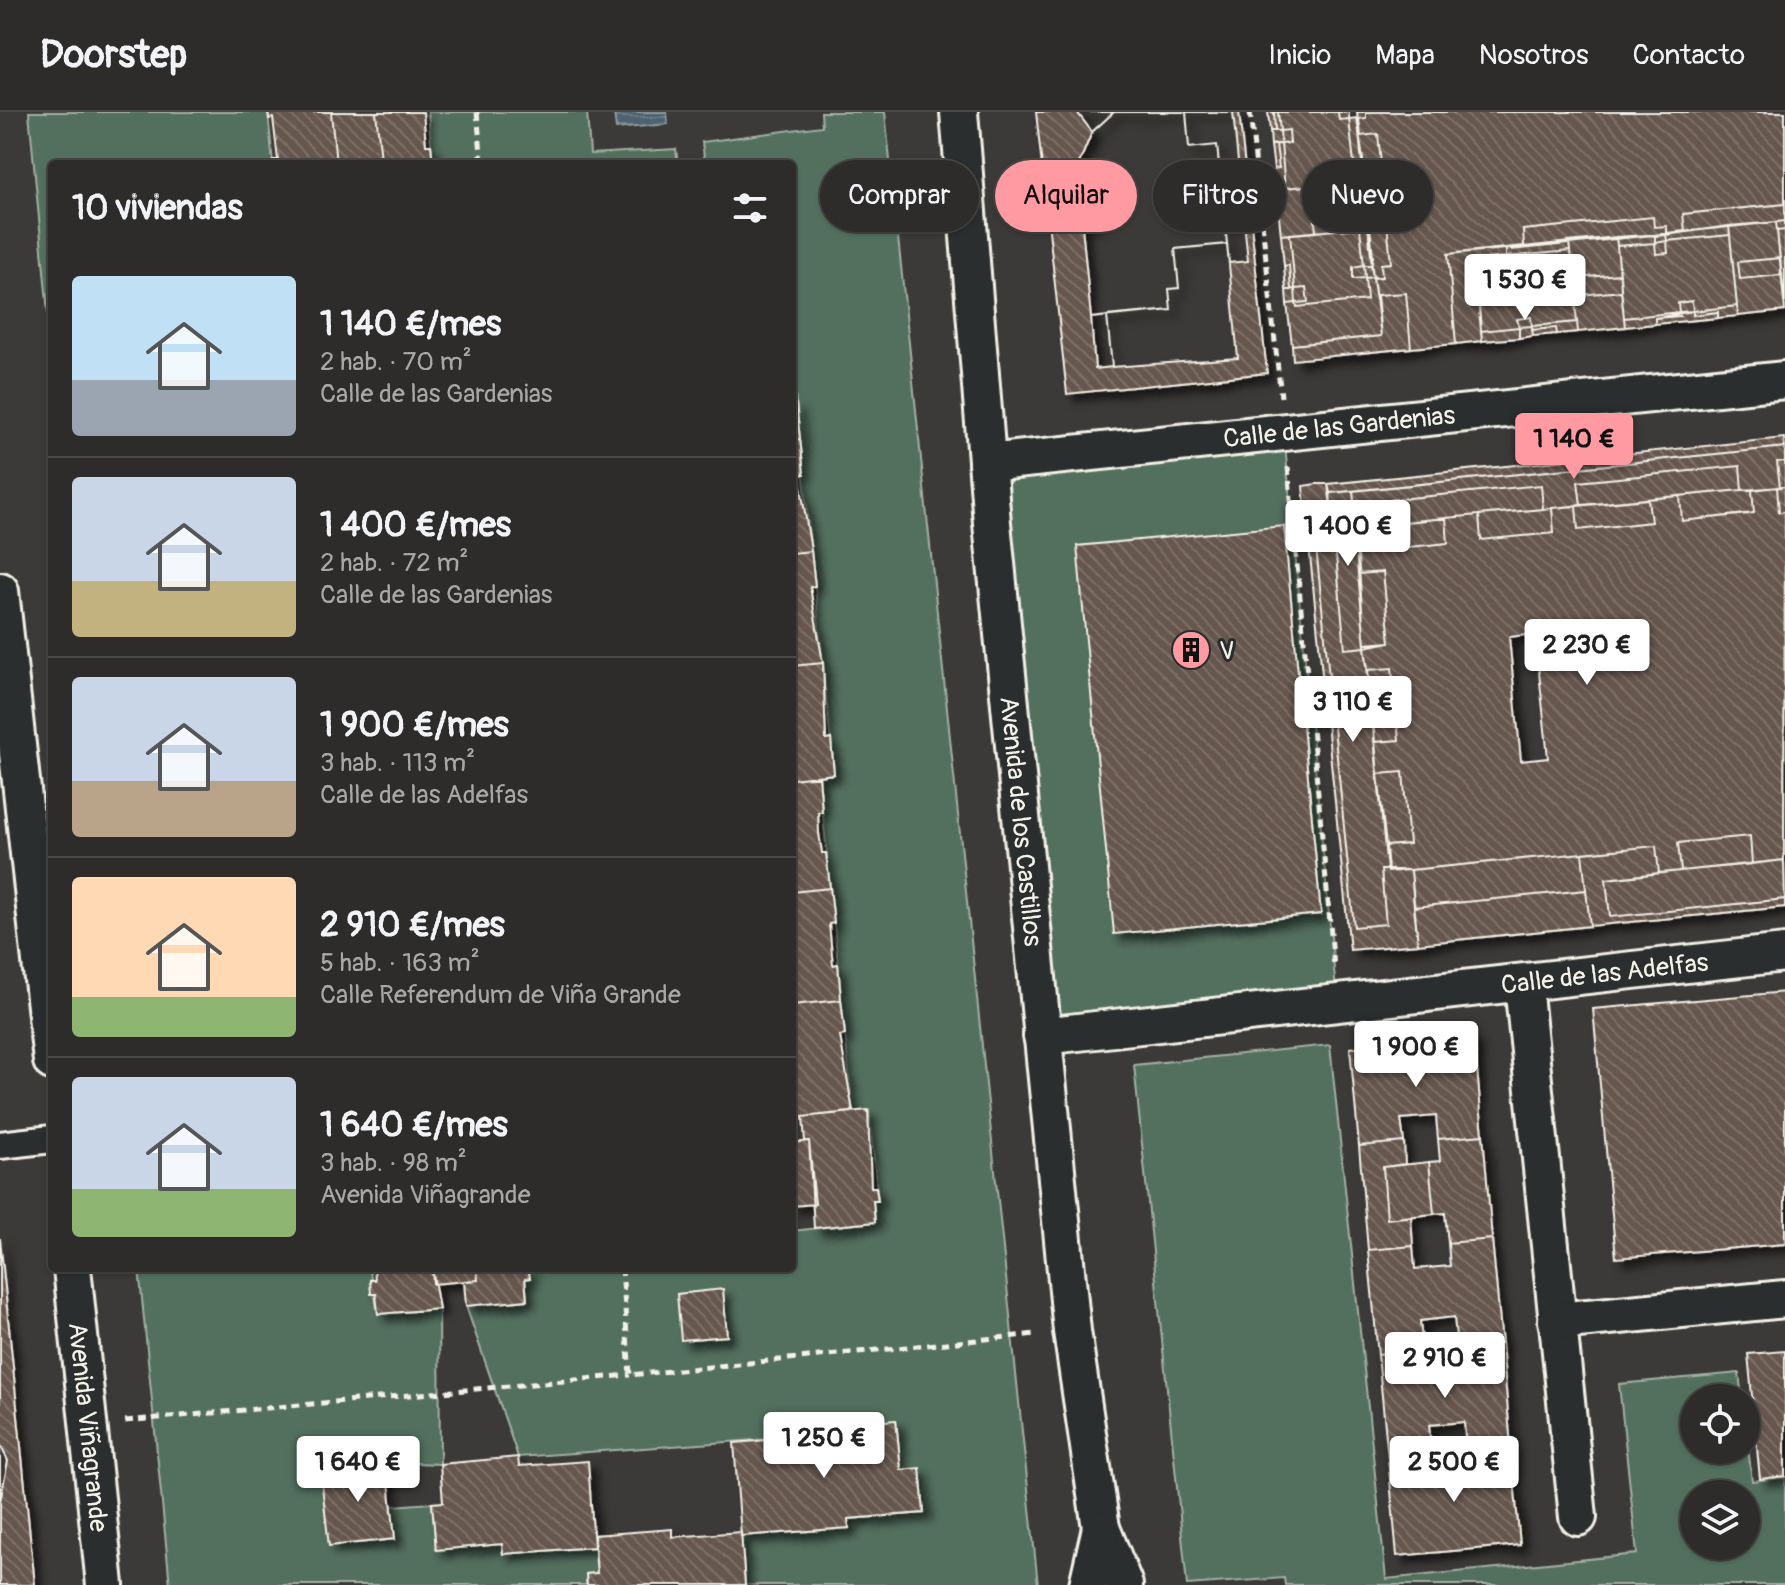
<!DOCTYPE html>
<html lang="es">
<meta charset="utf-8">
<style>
:root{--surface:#2d2c2a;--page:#353432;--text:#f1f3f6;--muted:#a7a7a8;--line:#484847;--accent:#ff9aa2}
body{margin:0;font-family:Pangolin,sans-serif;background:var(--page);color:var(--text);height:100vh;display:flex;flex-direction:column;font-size:30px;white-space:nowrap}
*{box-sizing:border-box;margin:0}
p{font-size:26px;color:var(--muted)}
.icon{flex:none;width:44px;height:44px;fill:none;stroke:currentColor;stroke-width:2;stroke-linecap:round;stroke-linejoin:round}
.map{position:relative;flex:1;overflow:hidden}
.details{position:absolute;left:48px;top:48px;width:748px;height:1112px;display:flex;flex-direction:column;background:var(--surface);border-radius:8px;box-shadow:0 2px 6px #0004,0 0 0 2px var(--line)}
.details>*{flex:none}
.guide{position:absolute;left:820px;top:48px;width:760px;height:72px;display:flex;gap:16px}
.controls{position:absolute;left:1680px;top:1272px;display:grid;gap:16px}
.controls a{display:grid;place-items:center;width:80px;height:80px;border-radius:50%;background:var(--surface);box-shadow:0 2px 6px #0004,0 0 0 2px var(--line);font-size:40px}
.price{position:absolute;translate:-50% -68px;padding:0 18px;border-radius:8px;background:#fff;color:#222;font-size:26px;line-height:52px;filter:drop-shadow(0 2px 4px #0008)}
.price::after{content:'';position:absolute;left:50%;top:48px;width:24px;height:18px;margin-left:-12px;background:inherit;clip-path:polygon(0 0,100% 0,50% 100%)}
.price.on{background:var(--accent);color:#111}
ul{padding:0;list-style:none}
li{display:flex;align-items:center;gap:24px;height:200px;padding:0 24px}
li+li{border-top:2px solid var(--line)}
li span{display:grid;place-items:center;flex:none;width:224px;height:160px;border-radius:8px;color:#555}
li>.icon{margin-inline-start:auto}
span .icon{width:96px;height:96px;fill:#fffc;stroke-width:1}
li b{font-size:34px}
h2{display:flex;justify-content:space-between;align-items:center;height:96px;padding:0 24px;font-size:34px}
.chip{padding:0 28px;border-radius:36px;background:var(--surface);box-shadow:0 2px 6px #0004,0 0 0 2px var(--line);font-size:28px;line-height:72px}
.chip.on{background:var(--accent);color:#111}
header{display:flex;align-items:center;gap:48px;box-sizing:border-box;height:112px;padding:0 40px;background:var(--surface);border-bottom:2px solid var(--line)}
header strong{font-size:38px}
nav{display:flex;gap:44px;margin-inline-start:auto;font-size:28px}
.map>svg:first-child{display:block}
.green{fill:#536f5e;stroke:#a4b0a3;stroke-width:2;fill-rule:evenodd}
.water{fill:url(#water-rules);stroke:#909ca1;stroke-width:2}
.building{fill:url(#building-back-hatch);stroke:#f4f1e8;stroke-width:2;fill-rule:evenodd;filter:url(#shadow)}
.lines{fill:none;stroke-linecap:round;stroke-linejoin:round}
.pedestrian-casing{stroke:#f4f1e8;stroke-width:32}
.minor-casing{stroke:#f4f1e8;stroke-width:42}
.path{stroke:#f4f1e8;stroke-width:5;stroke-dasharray:8 6;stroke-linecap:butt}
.pedestrian{stroke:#2a2d2e;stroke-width:26}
.minor{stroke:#2a2d2e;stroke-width:36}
.labels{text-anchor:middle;stroke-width:6;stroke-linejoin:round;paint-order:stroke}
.street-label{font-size:26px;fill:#f4f1e8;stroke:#2a2d2e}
.poi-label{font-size:26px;fill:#f4f1e8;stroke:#2a2d2e;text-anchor:start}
</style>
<header>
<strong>Doorstep</strong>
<nav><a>Inicio</a><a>Mapa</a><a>Nosotros</a><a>Contacto</a></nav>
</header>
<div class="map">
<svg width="1785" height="1473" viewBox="0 0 1785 1473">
<defs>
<pattern id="water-rules" width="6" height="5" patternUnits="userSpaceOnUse" patternTransform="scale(2)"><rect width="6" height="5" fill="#4d6471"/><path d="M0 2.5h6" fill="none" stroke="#677b85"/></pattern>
<pattern id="building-back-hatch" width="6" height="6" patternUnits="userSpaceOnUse" patternTransform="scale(2)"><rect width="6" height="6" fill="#66574e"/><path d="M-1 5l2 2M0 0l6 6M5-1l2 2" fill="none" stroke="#7c7068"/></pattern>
<filter id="shadow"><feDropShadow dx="7" dy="7" stdDeviation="4" flood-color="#0009"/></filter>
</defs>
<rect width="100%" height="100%" fill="#3c3a38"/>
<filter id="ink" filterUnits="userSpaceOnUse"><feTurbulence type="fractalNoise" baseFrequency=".0125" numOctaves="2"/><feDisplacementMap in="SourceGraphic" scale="16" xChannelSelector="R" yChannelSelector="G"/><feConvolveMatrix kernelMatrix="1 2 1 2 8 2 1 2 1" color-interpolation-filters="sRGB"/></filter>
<g filter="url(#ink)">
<path class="green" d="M29,0H268L273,52H52V244Z
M428,0H587L590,42L676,37L678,52H433Z
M821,0H885L1038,1473H745L741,1424L848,1407L924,1401L920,1357L901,1358L896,1308L825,1314V1323L518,1345L466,1194L527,1188L525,1167L529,1166L528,1156H792V1119L875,1110L873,1089L878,1088L869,998L853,1000L819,664L834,662L792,249V52H705L702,30L822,14Z
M1284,322L1337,889L1042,924L987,351Z
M1330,933L1386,1467L1637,1442L1619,1272L1739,1261L1742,1286H1694V1338H1746V1318L1752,1369L1785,1366V1473H1285L1284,1466L1187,1473L1134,953ZM1694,1382H1746V1434H1694Z
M139,1156H369L378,1202L439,1197L440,1352L386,1350L321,1356L329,1433L394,1427L392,1394L432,1391L436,1438L502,1432L503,1442L594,1435L597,1461L586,1462V1473H170Z"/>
<path class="water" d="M614,0H667L668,12L616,17Z"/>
<path class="building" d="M268,0H331L336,52H273V48H278L273,6L269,7Z
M331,0H376L381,48L336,52Z
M376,0H423L426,33H431L433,52H366L381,48Z
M1036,0H1239L1267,261L1067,282Z
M1077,0H1114L1092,20Z
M1114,0H1186L1189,36L1217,33L1227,132L1175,137L1179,176L1169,177L1171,198L1091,206L1082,114L1095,113L1081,88L1078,54L1092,20Z
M1186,0H1233L1248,149L1229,151L1217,33L1189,36Z
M1268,0H1274L1275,19H1270Z
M1274,0H1278L1280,19H1275Z
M1278,0H1338L1339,8L1349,7L1356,69L1285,76L1281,32L1290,31L1289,18L1280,19Z
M1338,0H1349V7L1339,8Z
M1357,0H1366V6L1359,7L1361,24L1378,22L1391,151L1381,152L1382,165H1373Z
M1366,0H1785V92L1683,102L1685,119L1667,121V114L1654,115L1653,105L1523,118L1524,134L1448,142L1456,232L1411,236L1406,181L1375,183L1373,166L1382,165L1381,152L1391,151L1378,22L1361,24L1359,7L1366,6Z
M1357,6L1366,68L1356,69L1349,7Z
M1289,18L1290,31L1281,32L1280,19Z
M1270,19H1280L1281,32L1271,33Z
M1276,32H1281L1285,76L1276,77L1274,57L1279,56Z
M1276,32L1279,56L1274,57L1271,33Z
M1366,68L1370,114L1334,118L1330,77L1312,79L1316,120L1281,123L1276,77Z
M1330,77L1334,118L1316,120L1312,79Z
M1081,88L1086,99L1095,113L1082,114Z
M1785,92V109L1511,138L1524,134L1523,118L1653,105L1654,115L1667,114V121L1685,119L1683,102Z
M1785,109V118L1777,119L1776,110Z
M1776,110L1780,146L1738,150L1740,167L1782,163L1785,199L1738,204L1729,114Z
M1370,114L1373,145L1371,153H1364L1360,116Z
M1729,114L1730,123L1667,129L1666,123Z
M1360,116L1364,153L1353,155V167L1365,166L1367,188L1297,195L1296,191L1308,190L1306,176L1295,177L1290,122Z
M1785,118V190H1784L1777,119Z
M1290,122L1295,177L1291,178L1289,153L1284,154L1281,123Z
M1647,123L1655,124V131L1617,134L1616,125Z
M1666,123L1667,129L1655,131V124Z
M1730,123L1737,194L1693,199L1692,189L1678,191L1679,200L1624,206L1617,134L1655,131L1656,142L1668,141L1667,129Z
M1616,125L1620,162L1577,166L1580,183L1621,179L1625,215L1578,220L1569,130Z
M1667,129L1668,141L1656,142L1655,131Z
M1569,130L1570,139L1506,145V137Z
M1227,132L1238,246L1112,255L1107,204L1171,198L1169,177L1179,176L1175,137Z
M1506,137V145L1475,148L1482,229L1456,232L1448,142Z
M1570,139L1577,210L1532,214L1531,205L1517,207L1519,215L1481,219L1476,160L1507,157L1506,145Z
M1506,145L1507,157L1476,160L1475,148Z
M1780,146L1782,163L1740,167L1738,150Z
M1289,153L1291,178H1286L1284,154Z
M1364,153H1371L1373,165L1365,166Z
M1364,153L1365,166L1353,167V155Z
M1620,162L1621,179L1580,183L1577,166Z
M1373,165L1381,224L1292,233L1287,192L1296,191L1297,195L1367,188L1365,166Z
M1306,176L1308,190L1296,191L1295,177Z
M1295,177L1296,191L1287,192L1286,178Z
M1406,181L1411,236L1293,248L1292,233L1381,224L1377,183Z
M1692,189L1693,199L1679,200L1678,191Z
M1737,194L1738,204L1718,206V200L1693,203V199Z
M1693,199V203L1718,200V206L1655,212V206Z
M1679,200L1680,204L1655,206V212L1625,215L1624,206Z
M1107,204L1112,255L1095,257L1091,206Z
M1531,205L1532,214L1519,215L1517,207Z
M1577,210L1578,220L1557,222L1556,216L1532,218V214Z
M1532,214L1533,224L1519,226V215Z
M1519,215V226L1482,229L1481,219Z
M1556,216L1557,222L1533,224L1532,218Z
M796,292L800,327L792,328V293Z
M1784,326L1785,335L1330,381L1328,372Z
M800,327L804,362L799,363L811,439L792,441V328Z
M1785,335V349L1777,350L1780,375L1742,378L1740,354L1578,370L1581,393L1543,397L1541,373L1390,388L1392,411L1357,415L1353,379Z
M1785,349V374L1780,375L1777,350Z
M1740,354L1742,378L1581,393L1578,370Z
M1316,372H1328L1332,403L1313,405L1354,815L1386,812L1381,758H1411L1418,832L1350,838L1303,374Z
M1541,373L1543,397L1392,411L1390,388Z
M1785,374V399L1779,400L1777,375Z
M1777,375L1779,400L1785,399L1784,748L1752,752L1750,724L1678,731L1681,759L1659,761L1656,734L1388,760L1386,734L1409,732L1403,660L1378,662L1375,630L1399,628L1392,556L1368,558L1365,535L1390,530L1387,501L1383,460L1358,462L1354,415L1376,413L1379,438L1448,431L1446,406L1479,403L1481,428L1554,421L1552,396L1576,394L1578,418L1651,410L1648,387L1680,384L1682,409L1749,402L1754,401L1752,378ZM1535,522L1548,646L1521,649L1509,525Z
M1742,378H1752L1754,401L1682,409L1680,384Z
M1353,379L1365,535L1345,537L1330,381Z
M1648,387L1651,410L1578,418L1576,394Z
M1552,396L1554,421L1481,428L1479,403Z
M1332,403L1345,537L1365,535L1387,758H1381L1386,812L1354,815L1313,405Z
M1446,406L1448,431L1379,438L1376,413Z
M1284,414L1321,802L1114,822L1077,434Z
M811,439L815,474L810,475L823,551L792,554V441Z
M1383,460L1390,530L1365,532L1358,462Z
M823,551L826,628L831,627L834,662L792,667V554Z
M1392,556L1399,628L1375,630L1368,558Z
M1403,660L1409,732L1386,734L1378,662Z
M819,664L822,700H818L819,721L822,741H826L830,776L792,780V667Z
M1750,724L1752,752L1681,759L1678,731Z
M1656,734L1659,761L1606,767L1610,805L1785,787V795L1590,814L1582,741Z
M1582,741L1586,778L1414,795L1411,758Z
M1784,748L1785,787L1610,805L1606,767Z
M830,776L834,811L829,812L831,833L833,853L838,852L841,888L792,893V780Z
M1586,778L1590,814L1418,832L1414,795Z
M1785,880V1132L1616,1146L1593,897Z
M841,888L845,923L840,924L853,1000L792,1006V893Z
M1474,924L1483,1023L1438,1027L1436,1004L1401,1007L1404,1030L1359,1034L1350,936Z
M868,998L871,1075H876L878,1089H873L875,1110L814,1116L809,1029H805L803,1005Z
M1483,1023L1492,1127L1448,1131L1445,1101L1434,1102L1429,1050L1440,1049L1438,1027Z
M809,1029L815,1092L792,1094V1031Z
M1404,1030L1405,1052L1383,1055L1387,1107L1411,1104L1413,1134L1368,1138L1359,1034Z
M1429,1050L1434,1102L1387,1107L1383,1055Z
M0,1126L35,1473H0Z
M1492,1127L1502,1231L1457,1235L1454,1205L1420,1209L1423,1238L1378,1243L1368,1138L1413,1134L1415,1157L1450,1154L1448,1131Z
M374,1156H432L439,1197L378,1202L376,1182H371L370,1168H375Z
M432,1156H477L478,1168L433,1172Z
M477,1156H528L530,1166L525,1167L527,1188L466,1194L464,1169L478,1168Z
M723,1177L727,1224L681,1228L677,1182Z
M1502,1231L1511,1335L1466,1339L1464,1310L1453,1311L1429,1313L1432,1343L1388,1346L1378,1243L1423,1238L1425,1261L1459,1258L1457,1235Z
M1785,1239V1364L1760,1367L1748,1242Z
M896,1308L901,1358L920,1356L924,1401L848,1407L849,1416L741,1424L734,1331L825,1323L824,1314Z
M0,1332L8,1349L0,1390Z
M1511,1335L1520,1433L1397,1444L1388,1346L1432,1343L1434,1365L1469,1362L1466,1339Z
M518,1345L519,1354L588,1349L594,1435L503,1442L502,1432L436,1438L432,1391L443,1390L440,1352Z
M387,1350L395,1427L329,1434L320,1356Z
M672,1417V1425L741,1420L745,1473H587L586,1462L597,1461L594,1423Z"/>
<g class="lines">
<g class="pedestrian-casing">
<path id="pedestrian" d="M0,1033L52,1027"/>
</g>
<g class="minor-casing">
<g id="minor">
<path id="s1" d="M959,0L992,411L1072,1219L1101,1416L1124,1473"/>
<path id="s2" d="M987,351L1785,268"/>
<path d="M0,479L52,949"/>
<path d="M1523,872L1578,1405"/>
<path id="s3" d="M1042,924L1785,841"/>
<path id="s4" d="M72,1156L105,1473"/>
<path d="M1557,1209L1785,1187"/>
<path d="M1088,1473L1101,1416"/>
</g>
</g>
<path class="path" d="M477,0L482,52
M1250,0L1281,285
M1288,355L1334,855
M593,1156V1159L614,1156
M622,1156L630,1263L1036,1222
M125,1309L630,1263"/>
<use href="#pedestrian" class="pedestrian"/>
<use href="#minor" class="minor"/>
</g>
</g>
<defs>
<g id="building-disc" transform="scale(2)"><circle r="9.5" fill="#ff9aa2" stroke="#2a2d2e"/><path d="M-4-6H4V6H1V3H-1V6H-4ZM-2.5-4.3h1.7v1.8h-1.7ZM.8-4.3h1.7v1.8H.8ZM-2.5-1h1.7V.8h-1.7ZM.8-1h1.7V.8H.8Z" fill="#111"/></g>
</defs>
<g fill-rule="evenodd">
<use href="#building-disc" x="1191" y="538"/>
</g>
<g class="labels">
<g class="street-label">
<text dy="9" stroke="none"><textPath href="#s2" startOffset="354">Calle de las Gardenias</textPath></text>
<text dy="9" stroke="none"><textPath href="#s1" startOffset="712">Avenida de los Castillos</textPath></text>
<text dy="9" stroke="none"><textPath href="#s3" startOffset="566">Calle de las Adelfas</textPath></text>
<text dy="9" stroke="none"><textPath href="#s4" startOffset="160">Avenida Viñagrande</textPath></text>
</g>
<g class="poi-label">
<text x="1219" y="547">V</text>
</g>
</g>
</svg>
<div class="controls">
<a><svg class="icon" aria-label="locate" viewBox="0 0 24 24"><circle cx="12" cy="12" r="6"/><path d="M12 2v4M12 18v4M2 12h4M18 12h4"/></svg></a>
<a><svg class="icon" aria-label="layers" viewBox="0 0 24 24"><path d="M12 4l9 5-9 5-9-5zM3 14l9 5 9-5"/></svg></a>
</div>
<b class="price" style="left:1525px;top:210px">1 530 €</b>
<b class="price on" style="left:1574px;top:369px">1 140 €</b>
<b class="price" style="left:1348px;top:456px">1 400 €</b>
<b class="price" style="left:1587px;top:575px">2 230 €</b>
<b class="price" style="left:1353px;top:632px">3 110 €</b>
<b class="price" style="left:1416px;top:977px">1 900 €</b>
<b class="price" style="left:1445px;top:1288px">2 910 €</b>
<b class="price" style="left:824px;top:1368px">1 250 €</b>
<b class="price" style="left:358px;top:1392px">1 640 €</b>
<b class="price" style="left:1454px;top:1392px">2 500 €</b>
<div class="guide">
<a class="chip">Comprar</a>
<a class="chip on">Alquilar</a>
<a class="chip">Filtros</a>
<a class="chip">Nuevo</a>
</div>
<section class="details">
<h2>10 viviendas<svg class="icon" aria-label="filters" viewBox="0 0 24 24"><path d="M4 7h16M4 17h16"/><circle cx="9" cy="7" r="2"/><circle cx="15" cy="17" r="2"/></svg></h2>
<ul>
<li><span style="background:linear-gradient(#bfe0f5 65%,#9aa5b1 0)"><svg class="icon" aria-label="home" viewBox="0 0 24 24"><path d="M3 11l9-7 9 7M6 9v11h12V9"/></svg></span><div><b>1 140 €/mes</b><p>2 hab. · 70 m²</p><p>Calle de las Gardenias</p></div></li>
<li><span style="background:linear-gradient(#c9d6e8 65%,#c2b280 0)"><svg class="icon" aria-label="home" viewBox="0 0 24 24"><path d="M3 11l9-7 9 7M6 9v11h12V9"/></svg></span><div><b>1 400 €/mes</b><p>2 hab. · 72 m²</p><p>Calle de las Gardenias</p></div></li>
<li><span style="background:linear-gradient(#c9d6e8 65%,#b9a48a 0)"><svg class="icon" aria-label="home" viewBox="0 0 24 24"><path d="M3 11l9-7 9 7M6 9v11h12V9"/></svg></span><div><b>1 900 €/mes</b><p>3 hab. · 113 m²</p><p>Calle de las Adelfas</p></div></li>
<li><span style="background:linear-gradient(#ffd9b3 75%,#8fb573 0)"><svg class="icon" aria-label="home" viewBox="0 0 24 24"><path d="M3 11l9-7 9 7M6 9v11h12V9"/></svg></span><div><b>2 910 €/mes</b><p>5 hab. · 163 m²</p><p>Calle Referendum de Viña Grande</p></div></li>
<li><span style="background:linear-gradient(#c9d6e8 70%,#8fb573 0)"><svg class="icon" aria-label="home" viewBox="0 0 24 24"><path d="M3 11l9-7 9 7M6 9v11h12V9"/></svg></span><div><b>1 640 €/mes</b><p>3 hab. · 98 m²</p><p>Avenida Viñagrande</p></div></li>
</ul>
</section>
</div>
